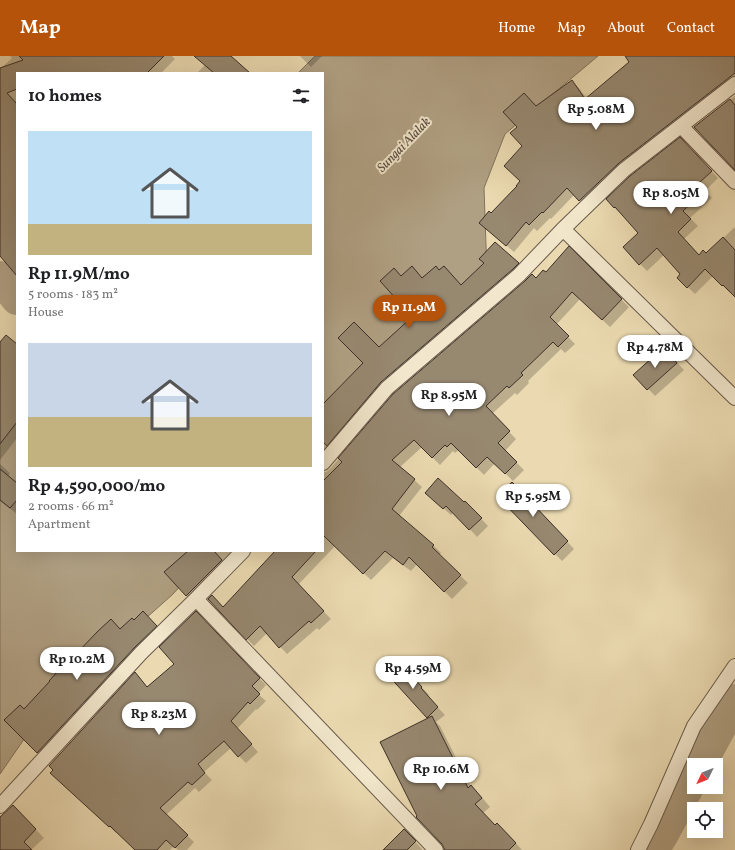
<!DOCTYPE html>
<meta charset="utf-8">
<style>
:root{--surface:#fff;--page:#f2f2f2;--text:#202124;--muted:#757577;--accent:#b45309}
body{margin:0;font-family:Vollkorn,serif;background:var(--page);color:var(--text);height:100vh;display:flex;flex-direction:column;font-size:15px;white-space:nowrap}
*{box-sizing:border-box;margin:0}
p{font-size:13px;color:var(--muted)}
.icon{flex:none;width:22px;height:22px;fill:none;stroke:currentColor;stroke-width:2;stroke-linecap:round;stroke-linejoin:round}
.map{position:relative;flex:1;overflow:hidden}
.details{position:absolute;left:16px;top:16px;width:308px;height:480px;display:flex;flex-direction:column;background:var(--surface);border-radius:0px;box-shadow:0 4px 16px #0002}
.details>*{flex:none}
.needle{width:26px;rotate:227deg}
.fabs{position:absolute;left:687px;top:702px;display:grid;gap:8px}
.fabs a{display:grid;place-items:center;width:36px;height:36px;border-radius:0px;background:var(--surface);box-shadow:0 4px 16px #0002;font-size:20px}
.price{position:absolute;translate:-50% -34px;padding:0 9px;border-radius:14px;background:#fff;color:#222;font-size:13px;line-height:26px;filter:drop-shadow(0 1px 2px #0008)}
.price::after{content:'';position:absolute;left:50%;top:24px;width:12px;height:9px;margin-left:-6px;background:inherit;clip-path:polygon(0 0,100% 0,50% 100%)}
.price.selected{background:var(--accent);color:#fff}
ul{padding:0;list-style:none}
li{display:grid;align-content:center;gap:8px;height:212px;padding:0 12px}
li span{display:grid;place-items:center;height:124px;border-radius:0px;color:#555}
li>.icon{margin-inline-start:auto}
span .icon{width:72px;height:72px;fill:#fffc;stroke-width:1}
li b{font-size:17px}
h2{display:flex;justify-content:space-between;align-items:center;height:48px;padding:0 12px;font-size:17px}
header{display:flex;align-items:center;gap:24px;box-sizing:border-box;height:56px;padding:0 20px;background:var(--accent);color:#fff}
header strong{font-size:19px}
nav{display:flex;gap:22px;margin-inline-start:auto;font-size:14px}
.map>svg:first-child{display:block}
.water{fill:#b0a083;stroke:#82735f}
.shadow{fill:#0003}
.lines{fill:none;stroke-linecap:round;stroke-linejoin:round}
.river{stroke:#b0a083;stroke-width:32}
.building{fill:#978870;stroke:#3c2f2a}
.street-casing{stroke:#685a4c;stroke-width:16}
.street{stroke:#f2e7cc;stroke-width:14}
.labels{text-anchor:middle;stroke-width:4;stroke-linejoin:round;paint-order:stroke}
.water-label{font-size:13px;font-style:italic;fill:#594b40;stroke:#f2e7cc}
</style>
<header>
<strong>Map</strong>
<nav><a>Home</a><a>Map</a><a>About</a><a>Contact</a></nav>
</header>
<div class="map">
<svg width="735" height="794" viewBox="0 0 735 794">
<rect width="100%" height="100%" fill="#ebdab1"/>
<filter id="stains"><feTurbulence type="fractalNoise" baseFrequency=".005" numOctaves="4"/><feColorMatrix values="0 0 0 0 .2 0 0 0 0 .09 0 0 0 0 .02 0 0 0 .5 -.17"/></filter>
<radialGradient id="worn" r=".72"><stop offset=".6" stop-color="#630" stop-opacity="0"/><stop offset="1" stop-color="#630" stop-opacity=".3"/></radialGradient>
<path class="water" d="M315,0H598L505,78L484,132L487,218L323,375V17H298Z
M17,346V495H213L172,539L47,650L0,718V356Z"/>
<path class="shadow" d="M10,0H172L175,3L161,17H17V219L0,199V13L12,2Z
M196,0H229L249,17H197L205,9Z
M300,0H322L311,11Z
M626,0H735V30L587,152L575,138L551,163L550,162L537,175L534,172L514,196L488,174L491,158L521,126L524,90L536,51L572,25L579,32L587,43L631,6Z
M735,40V112L695,71Z
M680,83L718,122L705,135L712,142L690,162L698,170L684,183L699,200L706,198L735,171V240L731,236L730,237L713,220L695,238L678,222L681,218L664,199L647,215L640,208V177L614,151Z
M569,192L629,251L610,271L580,243L556,269L575,288L565,297L561,293L528,325L529,327L517,339L515,337L492,358L516,383L505,395L524,414L513,425L495,407L484,419L459,394L455,397L453,395L440,409L422,391L400,411L422,431L399,460L433,489L441,497L439,499L468,527L452,543L417,508L411,515L393,502L371,524L335,490L298,529L331,563L319,574L317,572L287,598L267,577L254,590L209,543L223,553L277,495H323V416H326L330,413L394,339L536,223L546,218Z
M518,208L525,215L388,334L323,410V349L379,292L413,262L401,221L423,223L439,215L462,230Z
M0,288L17,290V382L0,404Z
M671,300L684,314L655,340L635,319Z
M0,408L10,417L8,421L17,428V458L0,445Z
M519,434L574,493L562,505L498,440Z
M434,444L472,453L488,470L477,481L454,456L451,459Z
M191,495H239L194,547L165,516Z
M196,557L266,629L258,638L266,645L257,654L256,653L237,673L258,696L246,707L231,692L204,716L212,724L199,736L195,732L166,759L194,786L187,794H178L174,790L170,794H136L117,776L116,777L59,723L142,625L148,632L176,608Z
M150,563L163,577L45,703L6,664L24,654L77,598L134,565Z
M407,615L429,639L427,640L445,659L436,666L440,670L471,731V730L480,739L490,751L483,757L495,770L506,776L522,794H447L429,663L388,618Z
M13,750L44,782L31,794H0V762Z
M404,774L422,793V794H387Z"/>
<g class="lines">
<path class="river" d="M0,221L17,243
M700,709L735,644
M653,794L663,778L694,720"/>
</g>
<path class="building" d="M19,0H164L147,17H17V33L7,37L17,48V220L0,200V12L23,4Z
M194,0H231L250,17H214Z
M625,0H735V17L619,107L579,145L567,132L543,157L542,156L529,169L526,166L506,190L479,167L489,155L491,157L517,130H516L520,125L504,110L522,90L510,77L517,71L503,56L524,37L536,50L572,24L585,43L629,6Z
M730,43L735,49V114L694,71Z
M680,81L712,115L699,127L705,134L683,155L691,163L678,176L699,199L703,194L706,197L723,181L735,194V241L723,229L722,230L705,213L687,232L677,222L680,218L657,192L639,209L623,191L638,177L615,151L614,152L606,143L630,120Z
M495,186L519,207L513,213L381,326L327,390L323,386V348L363,307L338,282L354,266L379,291L411,262L405,254H406L380,225L394,212L401,220L412,210L422,222L436,210L439,214L444,210L461,229L484,207L479,203Z
M569,190L622,243L602,264L572,236L550,261L569,280L558,291L553,286L521,317L523,319L509,332L507,330L486,350L510,375L498,387L517,406L505,418L487,401L476,412L451,387L447,391L445,389L432,402L414,384L392,404L415,423L392,453L434,489L432,491L461,519L444,536L409,501L403,509L385,495L363,518L323,479V425L342,406L338,402L393,338L525,225L532,218L536,222L543,214L546,216Z
M6,279L17,288V366L0,388V286Z
M664,291L677,307L647,334L633,319Z
M0,413L17,427V444L10,452L0,444Z
M438,422L464,446L465,445L482,462L469,474L446,450L443,453L425,437Z
M512,426L568,485L554,499L497,440Z
M188,495H214L222,504L186,540L164,516Z
M275,495H316L292,521L324,555L311,567L309,565L279,592L260,570L246,584L208,543L212,539L223,551Z
M143,555L157,570L135,591L37,697L4,664L20,649L24,653L50,625H49L59,614L57,611L74,594L77,597L97,576L111,563L120,573L132,562L134,564Z
M196,555L260,622L252,630L260,638L250,648L248,646L231,665L252,688L238,701L224,685L198,708L205,717L192,729L188,726L160,752L188,779L175,792L166,784L157,794H135L110,770L109,771L50,717L53,714L49,710L135,616L147,631L174,608L159,591Z
M400,607L422,631L421,632L438,651L427,662L387,618Z
M432,660L468,732L471,729L482,742L475,748L495,769L497,767L516,787L509,794H445L442,788L416,761L417,760L380,686Z
M13,749L36,773L24,786L32,794H0V761Z
M404,773L416,785L407,794H383Z"/>
<g class="lines">
<g class="street-casing">
<path id="street" d="M681,70L735,126
M563,173L735,342
M323,407L387,332L519,219L563,173L624,114L735,28
M196,543L436,794
M0,750L141,597L196,543L243,495
M638,794L651,768L694,670L735,610"/>
</g>
<use href="#street" class="street"/>
</g>
<g class="labels">
<g class="water-label">
<text transform="translate(403 88) rotate(-46)" y="5">Sungai Alalak</text>
</g>
</g>
<rect width="100%" height="100%" filter="url(#stains)"/>
<rect width="100%" height="100%" fill="url(#worn)"/>
</svg>
<div class="fabs">
<a><svg class="needle" viewBox="-14 -14 28 28"><path d="M0-13l5 13h-10z" fill="#e53935"/><path d="M0 13l5-13h-10z" fill="#757577"/></svg></a>
<a><svg class="icon" aria-label="locate" viewBox="0 0 24 24"><circle cx="12" cy="12" r="6"/><path d="M12 2v4M12 18v4M2 12h4M18 12h4"/></svg></a>
</div>
<b class="price" style="left:596px;top:75px">Rp 5.08M</b>
<b class="price" style="left:671px;top:159px">Rp 8.05M</b>
<b class="price selected" style="left:409px;top:273px">Rp 11.9M</b>
<b class="price" style="left:655px;top:313px">Rp 4.78M</b>
<b class="price" style="left:449px;top:361px">Rp 8.95M</b>
<b class="price" style="left:533px;top:462px">Rp 5.95M</b>
<b class="price" style="left:77px;top:625px">Rp 10.2M</b>
<b class="price" style="left:413px;top:634px">Rp 4.59M</b>
<b class="price" style="left:159px;top:680px">Rp 8.23M</b>
<b class="price" style="left:441px;top:735px">Rp 10.6M</b>
<section class="details">
<h2>10 homes<svg class="icon" aria-label="filters" viewBox="0 0 24 24"><path d="M4 7h16M4 17h16"/><circle cx="9" cy="7" r="2"/><circle cx="15" cy="17" r="2"/></svg></h2>
<ul>
<li><span style="background:linear-gradient(#bfe0f5 75%,#c2b280 0)"><svg class="icon" aria-label="home" viewBox="0 0 24 24"><path d="M3 11l9-7 9 7M6 9v11h12V9"/></svg></span><div><b>Rp 11.9M/mo</b><p>5 rooms · 183 m²</p><p>House</p></div></li>
<li><span style="background:linear-gradient(#c9d6e8 60%,#c2b280 0)"><svg class="icon" aria-label="home" viewBox="0 0 24 24"><path d="M3 11l9-7 9 7M6 9v11h12V9"/></svg></span><div><b>Rp 4,590,000/mo</b><p>2 rooms · 66 m²</p><p>Apartment</p></div></li>
</ul>
</section>
</div>
